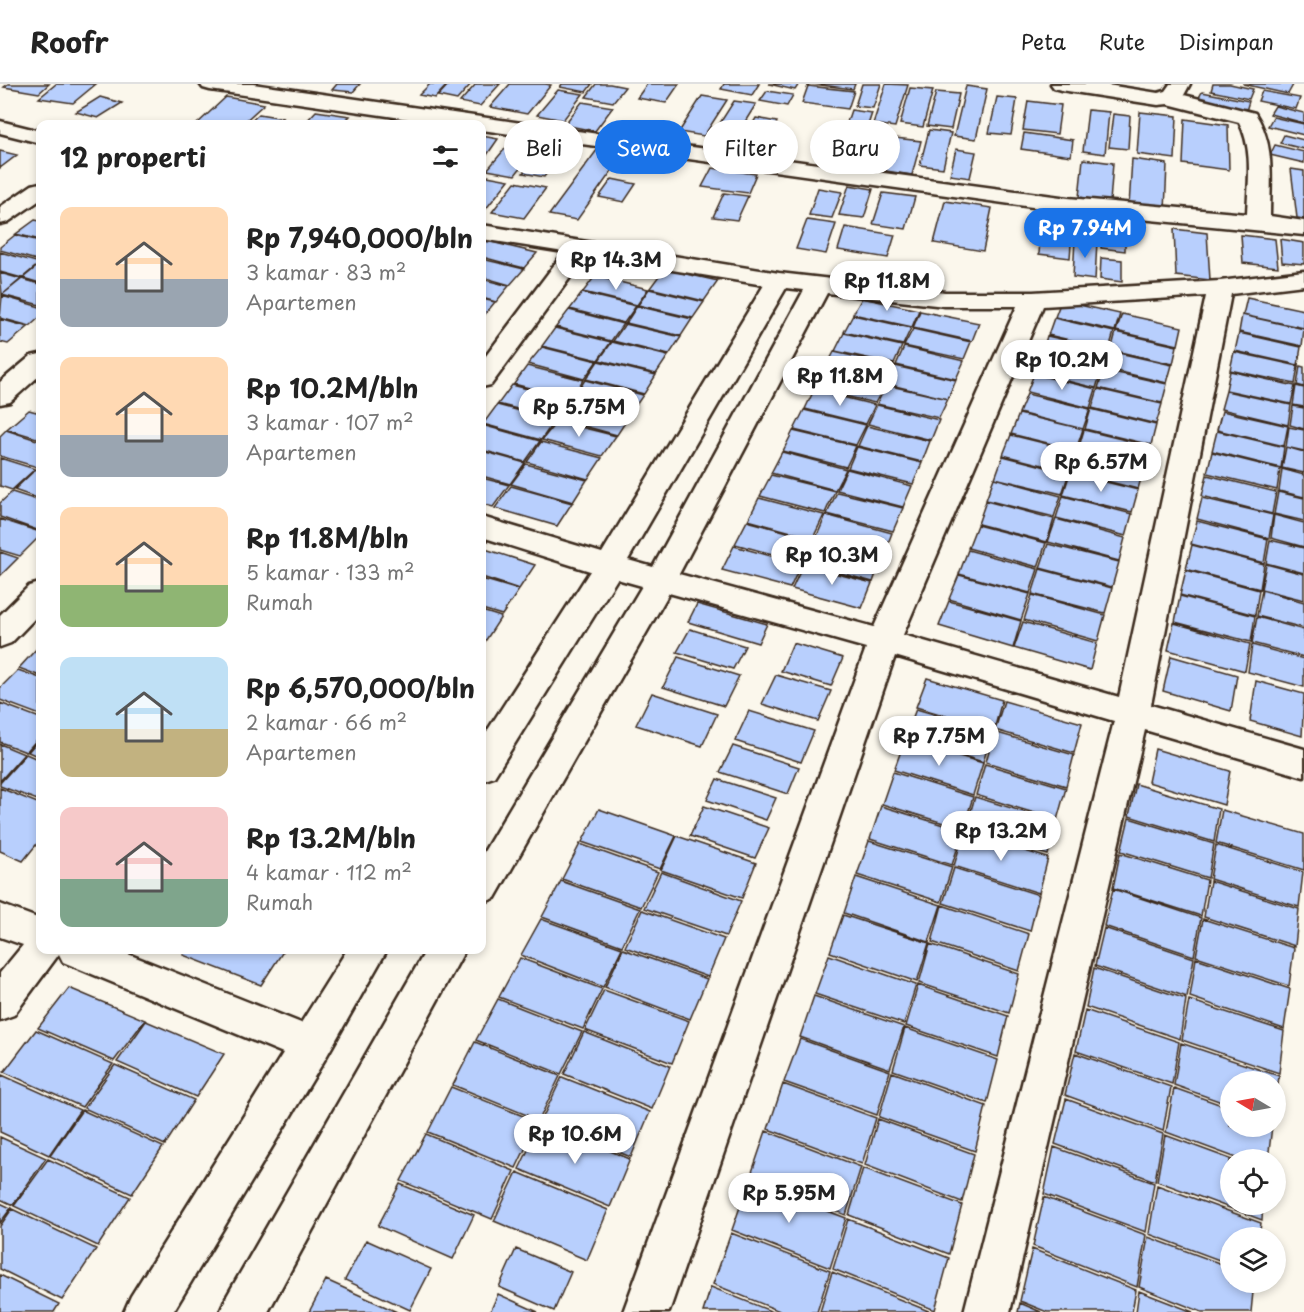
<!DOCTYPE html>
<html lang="id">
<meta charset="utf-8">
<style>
:root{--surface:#fff;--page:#f6f6f6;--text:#222;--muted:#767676;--line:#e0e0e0;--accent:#1a73e8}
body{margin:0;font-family:"Playpen Sans",sans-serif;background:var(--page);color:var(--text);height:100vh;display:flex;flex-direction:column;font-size:22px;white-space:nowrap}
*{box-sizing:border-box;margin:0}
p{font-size:20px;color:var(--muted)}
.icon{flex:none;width:33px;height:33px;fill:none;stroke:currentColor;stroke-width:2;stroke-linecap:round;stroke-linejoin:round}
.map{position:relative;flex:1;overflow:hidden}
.drawer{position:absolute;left:36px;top:36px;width:450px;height:834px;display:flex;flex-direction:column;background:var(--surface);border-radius:12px;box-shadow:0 3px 9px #0003}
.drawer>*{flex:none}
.hud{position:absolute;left:504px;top:36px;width:570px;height:54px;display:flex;gap:12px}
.needle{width:39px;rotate:280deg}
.controls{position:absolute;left:1220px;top:987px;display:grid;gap:12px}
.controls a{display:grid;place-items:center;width:66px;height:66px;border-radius:50%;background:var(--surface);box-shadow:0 3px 9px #0003;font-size:30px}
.price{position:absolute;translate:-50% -51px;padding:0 14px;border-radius:21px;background:#fff;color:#222;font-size:20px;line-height:39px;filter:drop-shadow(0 2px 3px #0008)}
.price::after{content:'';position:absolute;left:50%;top:36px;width:18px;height:14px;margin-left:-9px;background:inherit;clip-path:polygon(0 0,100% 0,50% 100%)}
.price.on{background:var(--accent);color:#fff}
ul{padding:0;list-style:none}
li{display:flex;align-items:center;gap:18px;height:150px;padding:0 24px}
li span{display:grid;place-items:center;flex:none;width:168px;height:120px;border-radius:12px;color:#555}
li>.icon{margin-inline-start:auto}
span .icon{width:72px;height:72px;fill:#fffc;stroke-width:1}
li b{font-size:26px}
h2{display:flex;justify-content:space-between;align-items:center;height:72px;padding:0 24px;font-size:26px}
.pill{padding:0 21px;border-radius:27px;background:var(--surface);box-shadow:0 3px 9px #0003;font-size:21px;line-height:54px}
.pill.on{background:var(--accent);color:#fff}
header{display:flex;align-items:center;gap:36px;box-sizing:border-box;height:84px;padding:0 30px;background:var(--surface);border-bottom:2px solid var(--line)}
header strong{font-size:28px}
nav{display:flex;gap:33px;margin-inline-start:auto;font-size:21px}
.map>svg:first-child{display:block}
.building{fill:#b8cffd;stroke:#3b2a1e;stroke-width:1.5}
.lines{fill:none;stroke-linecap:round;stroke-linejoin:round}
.minor-casing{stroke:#3b2a1e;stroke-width:5}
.minor{fill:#fbf7ec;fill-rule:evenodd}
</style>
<header>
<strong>Roofr</strong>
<nav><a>Peta</a><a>Rute</a><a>Disimpan</a></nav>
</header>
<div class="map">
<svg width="1304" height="1228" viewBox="0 0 1304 1228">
<rect width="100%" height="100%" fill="#fbf7ec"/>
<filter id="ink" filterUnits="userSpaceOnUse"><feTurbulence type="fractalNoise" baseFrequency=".0167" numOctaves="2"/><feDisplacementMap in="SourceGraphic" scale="12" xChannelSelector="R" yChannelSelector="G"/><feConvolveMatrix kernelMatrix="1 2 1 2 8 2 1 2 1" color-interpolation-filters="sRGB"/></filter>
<g filter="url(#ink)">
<path class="building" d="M8,0H49L39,9L4,3Z
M56,0H96L73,19L39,14Z
M337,0H360L353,8L332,6Z
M430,0H448L435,14L419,11Z
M449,0H471L457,16L438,12Z
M476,0H500L480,22L460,18Z
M510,0H545L551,1L527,30L490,23Z
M562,0H592L586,8L560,3Z
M596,0H610L625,3L613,18L586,13Z
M647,0H679L666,19L637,14Z
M724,0H759L752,11L721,5Z
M769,0H799L795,6Z
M812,0H855L853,5Z
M862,0H881L873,24L855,22Z
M886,0L908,1L895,43L873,40Z
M1213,0H1230L1253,5L1249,15L1211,7Z
M1243,0H1290L1293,1L1288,10Z
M808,2L854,7L848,25L802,19Z
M966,2L987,5L976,55L954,52Z
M910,4L933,6L923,43L900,40Z
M558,6L583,10L563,36L537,31Z
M767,7L793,11L787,22L760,17Z
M1262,7L1300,14L1296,25L1258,17Z
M936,8L959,10L951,45L927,42Z
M1202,8L1249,17L1246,27L1197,17Z
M702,12L727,16L704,52L679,48Z
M100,13L122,19L98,34L76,28Z
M226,13L264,20L242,40H197Z
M997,13L1017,15L1011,51L989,49Z
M734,17L756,20L735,54L713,50Z
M1028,17L1061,21L1057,50L1023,46Z
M582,18L613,23L595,47L564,41Z
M1275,22L1304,29V39L1270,30Z
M851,26L872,29L857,74L836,71Z
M1088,26L1109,28L1105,70L1083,67Z
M316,27L350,32L342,40H304Z
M1140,28L1177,32L1175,75L1137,70Z
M259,30L283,34L277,40H248Z
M1113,30L1130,32L1128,65L1109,63Z
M1273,33L1304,40V51L1268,42Z
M756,34L777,38L765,60L743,56Z
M1185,35L1228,41L1229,86L1183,80Z
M929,46L951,49L943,84L920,81Z
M1024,49L1073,56L1071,72L1021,65Z
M1284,51L1304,56V65L1280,59Z
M482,52L498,55L482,78Z
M895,54L921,57L912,91L886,87Z
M509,60L536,64L515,91L487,86Z
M1275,61L1304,68V79L1270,71Z
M865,62L884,64L877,85L859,83Z
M543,63L564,67L544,93L523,89Z
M956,65L976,68L970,94L950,91Z
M597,66L623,71L577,136L549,131Z
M0,67L17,71L0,84Z
M1083,75L1113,79L1110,118L1079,113Z
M1132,75L1167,80L1165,127L1129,122Z
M712,84L756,90L748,109L702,103Z
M1291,85L1304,87V135L1297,134Z
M482,91L509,96L485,126H482Z
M612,95L636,100L624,118L599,113Z
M515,98L546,104L524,134L492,128Z
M849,101L873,105L864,134L839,131Z
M818,104L842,108L832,134L809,131Z
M724,109L748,112L737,136L713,133Z
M883,109L915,113L906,145L873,140Z
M945,117L992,124L983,167L934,159Z
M1042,129L1073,133L1070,174L1039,170Z
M1081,130L1098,132V155L1080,153Z
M1102,134L1125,137V167L1101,164Z
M35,136L40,137V156L16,150Z
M807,136L836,140L826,170L796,165Z
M845,143L895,151L888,174L838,166Z
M1174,145L1207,149L1210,196L1176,192Z
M15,151L40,157V177L0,166V163Z
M1241,151L1275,155L1278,183L1243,179Z
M1075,155L1097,157L1095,196L1073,193Z
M1280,155L1304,159V180L1282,178Z
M487,157L537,169L524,184L482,173V162Z
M0,168L40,179L22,194L0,188Z
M1101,174L1122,176V198L1100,195Z
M482,175L524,185L510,201L482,193Z
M40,180V199L23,194Z
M664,185L718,197L704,217L650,204Z
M0,189L21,195L2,211Z
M595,192L648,205L637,221L583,208Z
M22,195L40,200V221L2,211Z
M482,195L509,202L496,218L482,214Z
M649,205L704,218L693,234L638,221Z
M582,209L636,222L624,239L570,225Z
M2,212L40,223V233L30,242L0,234Z
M862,214L919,226L912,243L853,230Z
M1247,214L1304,226V244L1243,231Z
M482,215L495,218L482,234Z
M1061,217L1120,230L1115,247L1055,233Z
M637,222L692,235L681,252L626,239Z
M569,226L623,240L611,257L556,243Z
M920,227L979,239L972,257L913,244Z
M1122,230L1182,243L1178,261L1116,247Z
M853,231L911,244L903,261L844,248Z
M1242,231L1304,245L1302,262L1239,248Z
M1054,234L1114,248L1109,265L1048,251Z
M0,235L28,243L8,260L0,258Z
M625,240L681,253L669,271L613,257Z
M555,244L611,258L598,276L542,262Z
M913,245L971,258L964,275L904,262Z
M1116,248L1177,262L1173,280L1111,266Z
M844,249L902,262L894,280L835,267Z
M1239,249L1301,263L1298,281L1235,267Z
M1047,252L1109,266L1103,284L1042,270Z
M612,258L668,272L656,290L599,276Z
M542,263L597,277L584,295L528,280Z
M904,263L964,277L956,295L896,281Z
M1110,267L1172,281L1167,299L1104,284Z
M834,268L894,281L885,300L825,285Z
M1234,268L1298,282L1295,300L1230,286Z
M1041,271L1102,285L1096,304L1034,289Z
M598,277L656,291L644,310L586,295Z
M527,282L583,296L571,315L514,300Z
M895,282L956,296L948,315L887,300Z
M1300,282L1304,283V303L1297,301Z
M824,286L885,301L875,319L815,305Z
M1104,286L1167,300L1162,319L1098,304Z
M1230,287L1295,302L1291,320L1226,306Z
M1034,290L1096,305L1090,324L1027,308Z
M585,296L643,311L630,330L572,315Z
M512,301L570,316L556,335L498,320Z
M886,301L948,315L939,334L877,320Z
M1296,302L1304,304V323L1293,321Z
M1098,305L1162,320L1156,340L1092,324Z
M814,306L875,321L866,340L805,325Z
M1226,307L1291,321L1288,341L1221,325Z
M1027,310L1090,325L1083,345L1019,329Z
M571,316L630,331L617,351L558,335Z
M497,321L555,336L541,356L483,340Z
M877,321L939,336L931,356L868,340Z
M1293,322L1304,324V345L1290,341Z
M1091,325L1156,341L1151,361L1085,345Z
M29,326L40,329V355L7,345Z
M804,326L866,341L856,361L794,346Z
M1222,327L1288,342L1284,362L1217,346Z
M1019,330L1083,345L1076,366L1011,350Z
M557,337L616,352L602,372L542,356Z
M482,341L540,357L525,378L482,366Z
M867,342L930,357L922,378L858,362Z
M1289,343L1304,346V367L1286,363Z
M6,346L40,357V380L37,383L0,372V352Z
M1084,346L1150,362L1145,382L1078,366Z
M793,347L856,362L846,383L783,367Z
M1217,347L1284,363L1281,384L1212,367Z
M1011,351L1076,367L1070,388L1003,371Z
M541,358L602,374L588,395L527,378Z
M857,363L922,379L913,400L848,384Z
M1286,363L1304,368V389L1282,384Z
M482,367L525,379L510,400L482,392Z
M1078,367L1144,384L1138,405L1071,388Z
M782,368L846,385L835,406L771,389Z
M1212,368L1280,385L1277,406L1207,389Z
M1003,372L1069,389L1062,410L995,394Z
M0,374L35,385L12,406L0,402Z
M526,380L587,396L573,418L511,400Z
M36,385L40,386V415L14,406Z
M847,385L912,402L903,423L837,406Z
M1282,385L1304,391V413L1279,407Z
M1070,389L1138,406L1132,428L1063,411Z
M771,391L835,407L825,429L760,412Z
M1207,391L1276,408L1272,430L1202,412Z
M482,394L509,401L493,423L482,420Z
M994,394L1061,412L1054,433L986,416Z
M511,402L572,419L557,442L495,424Z
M12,408L40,417V447L0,433V419Z
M837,408L903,424L893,447L827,430Z
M1278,408L1304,414V437L1274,430Z
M1063,412L1132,430L1126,452L1056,434Z
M759,414L824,431L813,454L748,436Z
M1202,414L1273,431L1269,454L1197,435Z
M986,417L1054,435L1047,458L978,440Z
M826,431L892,449L883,472L816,454Z
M1274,431L1304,439V463L1271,454Z
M0,435L40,448V452L20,472L0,466Z
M1056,435L1125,454L1119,477L1048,458Z
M747,437L813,455L802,478L735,460Z
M1197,437L1268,455L1264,479L1191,460Z
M977,441L1046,459L1038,483L968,464Z
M815,455L882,473L873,498L804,479Z
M1270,456L1304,464V489L1266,479Z
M1048,460L1119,478L1112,503L1040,484Z
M1192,461L1264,480L1260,505L1186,485Z
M734,462L801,480L790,504L722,486Z
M482,464L535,481L519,505L482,493Z
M968,466L1038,485L1030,509L959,490Z
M0,468L18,474L0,492Z
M1266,480L1304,490V516L1261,505Z
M803,481L872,499L862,524L792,505Z
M1040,485L1112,504L1105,529L1032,510Z
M1186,486L1259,506L1255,531L1180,511Z
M959,491L1030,510L1021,536L949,515Z
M482,495L519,506L502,531L482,525Z
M1262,506L1304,518V544L1257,532Z
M1032,511L1105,531L1098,557L1024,536Z
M1180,512L1255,532L1251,558L1175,538Z
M949,517L1021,537L1013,564L939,542Z
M697,520L767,540L758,559L688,538Z
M482,527L501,533L484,559L482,558Z
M1257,533L1304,546V573L1252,559Z
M1023,538L1097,559L1090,586L1014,564Z
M1174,539L1250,560L1245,587L1168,566Z
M690,545L745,562L733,585L677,568Z
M793,559L843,574L831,602L781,587Z
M40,561V592L19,584Z
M1252,561L1304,575V603L1248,588Z
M1171,572L1237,591L1231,627L1163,607Z
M678,573L739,592L724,622L663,603Z
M18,586L40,594V631L0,616V604Z
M776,591L831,607L818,637L762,620Z
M927,594L1002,616L994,646L916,623Z
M1256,597L1304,610L1302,652L1250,637Z
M652,609L717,630L702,662L636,641Z
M1004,617L1082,639L1074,669L995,646Z
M0,619L40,634V652L26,668L0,658Z
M916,625L993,647L983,678L905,654Z
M749,627L814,647L801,678L735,657Z
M994,648L1074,671L1066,702L986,678Z
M40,654V673L28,668Z
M905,656L983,679L973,711L894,686Z
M0,660L24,670L0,697Z
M733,662L799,683L788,710L720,688Z
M1155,665L1230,687L1224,721L1148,698Z
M26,670L40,676V717L0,702V699Z
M985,680L1066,704L1057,736L976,711Z
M893,688L973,713L963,745L882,720Z
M717,695L776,714L766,736L707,716Z
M1136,700L1219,725L1214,758L1129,732Z
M0,704L40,720V756L23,777L0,767Z
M975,713L1057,738L1048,771L965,746Z
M704,722L769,744L755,774L690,752Z
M881,722L963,747L952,781L870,755Z
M599,725L676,752L660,785L582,758Z
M1222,726L1304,750V786L1216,759Z
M1129,734L1214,760L1208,794L1121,767Z
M964,748L1048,774L1039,809L954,782Z
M677,752L756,779L742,814L661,786Z
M869,757L952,783L941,818L857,791Z
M580,760L658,788L641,823L562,795Z
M1216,761L1303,788L1299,823L1210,795Z
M1120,769L1207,796L1201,832L1113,804Z
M954,784L1039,811L1030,847L943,819Z
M661,788L741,817L726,852L644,824Z
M856,793L941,821L929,858L844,829Z
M561,797L640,825L622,862L542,833Z
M1210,797L1299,825L1295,862L1204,833Z
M1113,805L1201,834L1194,872L1104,842Z
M942,821L1029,850L1019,887L932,858Z
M642,826L724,855L708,893L625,863Z
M843,831L929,859L917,898L830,868Z
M541,835L622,864L603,903L521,871Z
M1203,835L1294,864L1289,902L1196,872Z
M1104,844L1194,874L1187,913L1095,882Z
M930,860L1019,890L1009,929L919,899Z
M623,865L707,895L690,935L605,903Z
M187,866H284L261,901L183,871Z
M829,871L916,901L904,940L815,910Z
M520,874L602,905L583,945L499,913Z
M1196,874L1290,905L1284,945L1190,913Z
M1094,884L1186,915L1180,955L1086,923Z
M918,901L1008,932L998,973L906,942Z
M69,904L145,936L114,977L38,944Z
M604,906L689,937L672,979L585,946Z
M814,912L904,943L890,985L800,953Z
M498,915L582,948L561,990L476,956Z
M1189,916L1284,947L1279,989L1182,956Z
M1085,926L1179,958L1172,1000L1076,967Z
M146,937L224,970L196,1013L117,978Z
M905,944L998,976L987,1019L893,986Z
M36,946L113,980L82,1023L4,988Z
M584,948L670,982L652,1025L564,990Z
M800,955L890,987L877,1031L784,998Z
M475,958L560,992L539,1036L453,1001Z
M1181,959L1279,992L1275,1024V998H1230V1021L1174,1001Z
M1075,969L1171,1003L1163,1047L1065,1011Z
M115,981L194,1016L165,1061L84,1024Z
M892,988L986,1022L975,1067L879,1033Z
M2,991L80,1026L49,1071L0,1048V994Z
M562,993L650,1028L631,1073L541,1037Z
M783,1000L876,1034L862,1080L768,1045Z
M451,1003L538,1038L516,1084L428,1048Z
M1174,1004L1230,1024V1042H1272L1268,1076H1242L1166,1048Z
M1066,1015L1163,1050L1155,1097L1055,1060Z
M82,1026L163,1063L132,1110L50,1072Z
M878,1035L974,1070L962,1118L865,1081Z
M541,1039L630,1075L610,1123L519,1085Z
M766,1047L861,1083L846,1131L750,1094Z
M426,1050L514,1087L492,1135L401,1097Z
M1165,1051L1233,1076H1230V1120H1263L1262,1136L1157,1097Z
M0,1053L46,1074L13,1121L0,1115Z
M1054,1063L1154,1099L1146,1148L1044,1110Z
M48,1075L130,1113L98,1162L14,1122Z
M863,1084L962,1121L949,1170L849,1131Z
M517,1088L608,1126L587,1176L494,1137Z
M749,1097L846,1134L830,1184L732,1146Z
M400,1100L474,1131L453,1175L378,1142Z
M1157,1101L1261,1139L1259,1154H1230V1180L1149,1150Z
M1044,1113L1146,1151L1137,1203L1033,1162Z
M0,1119L11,1124L0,1139Z
M12,1125L96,1165L62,1216L0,1185V1142Z
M848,1135L949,1174L935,1226L833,1185Z
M731,1149L830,1187L817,1228H782L713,1200Z
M1148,1153L1230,1183V1198H1254L1251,1228H1202L1139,1203Z
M366,1156L431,1185L410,1226L345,1196Z
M516,1165L571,1188L554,1227L499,1203Z
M1032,1165L1136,1206L1132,1228H1047L1020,1217Z
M832,1188L931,1228H820Z
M0,1191L59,1220L54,1228H0Z
M326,1196L397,1228H309Z
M711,1203L773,1228H703Z
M1139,1207L1193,1228H1136Z
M498,1210L538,1228H490Z
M1020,1219L1041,1228H1018Z"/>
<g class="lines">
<g class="minor-casing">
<path id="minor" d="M200,0H253L626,54L1068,114L1247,130C1248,100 1254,66 1239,38L1168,20L1158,21L1061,6L1054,4L1051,0H1101L1158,9L1165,7L1170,0H1190L1184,11L1255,29C1276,61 1270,97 1270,132L1304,137V151L1068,128L482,46V40H443L210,6L203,4Z
M0,37L40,47V59L0,49Z
M40,99V116L8,138L0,140V123L32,101Z
M482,141L779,189L945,208H1033L1220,197L1304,187V201L1231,210L1151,621L1304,665V693L1145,646L1010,1228H964L1114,637L895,572L669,1228H623L866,564L669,509L495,814L482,819V771L642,502L617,495L494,693L482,697V655L590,487L482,453V433L602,469L764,201L586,172L491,301L482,303V277L564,168L482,155ZM786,204L804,206L653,483L628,476ZM827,209L945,222H1017L874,543L679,490ZM1206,212L1119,613L903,551L1043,222Z
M40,270V291L10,318L0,320V298L31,272Z
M40,499V529L11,559L0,563V531L29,502Z
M0,820L40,835V866H118L301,939L347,866H387L325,975L173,1228H124L131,1212L283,969L63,878L59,870L14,931L0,936V889L23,861L0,853Z
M426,866H465L268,1228H220L227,1212Z"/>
</g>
<use href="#minor" class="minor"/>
</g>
</g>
</svg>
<div class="controls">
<a><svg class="needle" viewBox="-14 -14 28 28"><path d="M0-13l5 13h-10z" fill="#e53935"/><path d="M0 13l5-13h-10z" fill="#767676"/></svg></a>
<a><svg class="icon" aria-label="locate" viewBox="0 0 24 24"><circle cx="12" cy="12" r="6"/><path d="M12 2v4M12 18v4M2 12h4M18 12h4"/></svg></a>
<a><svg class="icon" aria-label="layers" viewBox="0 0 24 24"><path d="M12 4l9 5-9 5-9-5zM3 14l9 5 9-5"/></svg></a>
</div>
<b class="price on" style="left:1085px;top:175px">Rp 7.94M</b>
<b class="price" style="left:616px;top:207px">Rp 14.3M</b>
<b class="price" style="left:887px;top:228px">Rp 11.8M</b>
<b class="price" style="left:1062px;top:307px">Rp 10.2M</b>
<b class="price" style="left:840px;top:323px">Rp 11.8M</b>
<b class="price" style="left:579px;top:354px">Rp 5.75M</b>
<b class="price" style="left:1101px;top:409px">Rp 6.57M</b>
<b class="price" style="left:832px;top:502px">Rp 10.3M</b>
<b class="price" style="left:939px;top:683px">Rp 7.75M</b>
<b class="price" style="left:1001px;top:778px">Rp 13.2M</b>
<b class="price" style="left:575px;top:1081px">Rp 10.6M</b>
<b class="price" style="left:789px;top:1140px">Rp 5.95M</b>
<div class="hud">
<a class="pill">Beli</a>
<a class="pill on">Sewa</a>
<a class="pill">Filter</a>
<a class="pill">Baru</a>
</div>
<section class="drawer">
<h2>12 properti<svg class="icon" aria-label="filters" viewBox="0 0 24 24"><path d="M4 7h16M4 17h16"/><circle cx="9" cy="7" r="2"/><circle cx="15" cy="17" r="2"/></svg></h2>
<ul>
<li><span style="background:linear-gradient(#ffd9b3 60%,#9aa5b1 0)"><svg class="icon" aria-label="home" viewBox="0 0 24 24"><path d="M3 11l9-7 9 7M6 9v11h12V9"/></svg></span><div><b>Rp 7,940,000/bln</b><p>3 kamar · 83 m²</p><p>Apartemen</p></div></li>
<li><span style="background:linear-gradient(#ffd9b3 65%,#9aa5b1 0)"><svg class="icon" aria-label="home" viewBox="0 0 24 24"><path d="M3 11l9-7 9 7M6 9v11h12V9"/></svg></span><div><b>Rp 10.2M/bln</b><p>3 kamar · 107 m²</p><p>Apartemen</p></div></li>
<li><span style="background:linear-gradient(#ffd9b3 65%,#8fb573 0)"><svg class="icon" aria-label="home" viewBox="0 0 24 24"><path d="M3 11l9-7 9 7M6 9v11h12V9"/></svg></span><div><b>Rp 11.8M/bln</b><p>5 kamar · 133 m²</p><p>Rumah</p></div></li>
<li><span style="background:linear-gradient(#bfe0f5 60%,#c2b280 0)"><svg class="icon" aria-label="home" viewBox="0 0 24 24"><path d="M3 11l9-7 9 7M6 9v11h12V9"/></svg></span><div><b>Rp 6,570,000/bln</b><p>2 kamar · 66 m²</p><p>Apartemen</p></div></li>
<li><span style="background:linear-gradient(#f6c9c9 60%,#7fa58c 0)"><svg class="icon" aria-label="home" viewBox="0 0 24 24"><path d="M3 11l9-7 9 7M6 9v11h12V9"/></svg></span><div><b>Rp 13.2M/bln</b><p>4 kamar · 112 m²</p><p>Rumah</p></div></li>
</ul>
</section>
</div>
